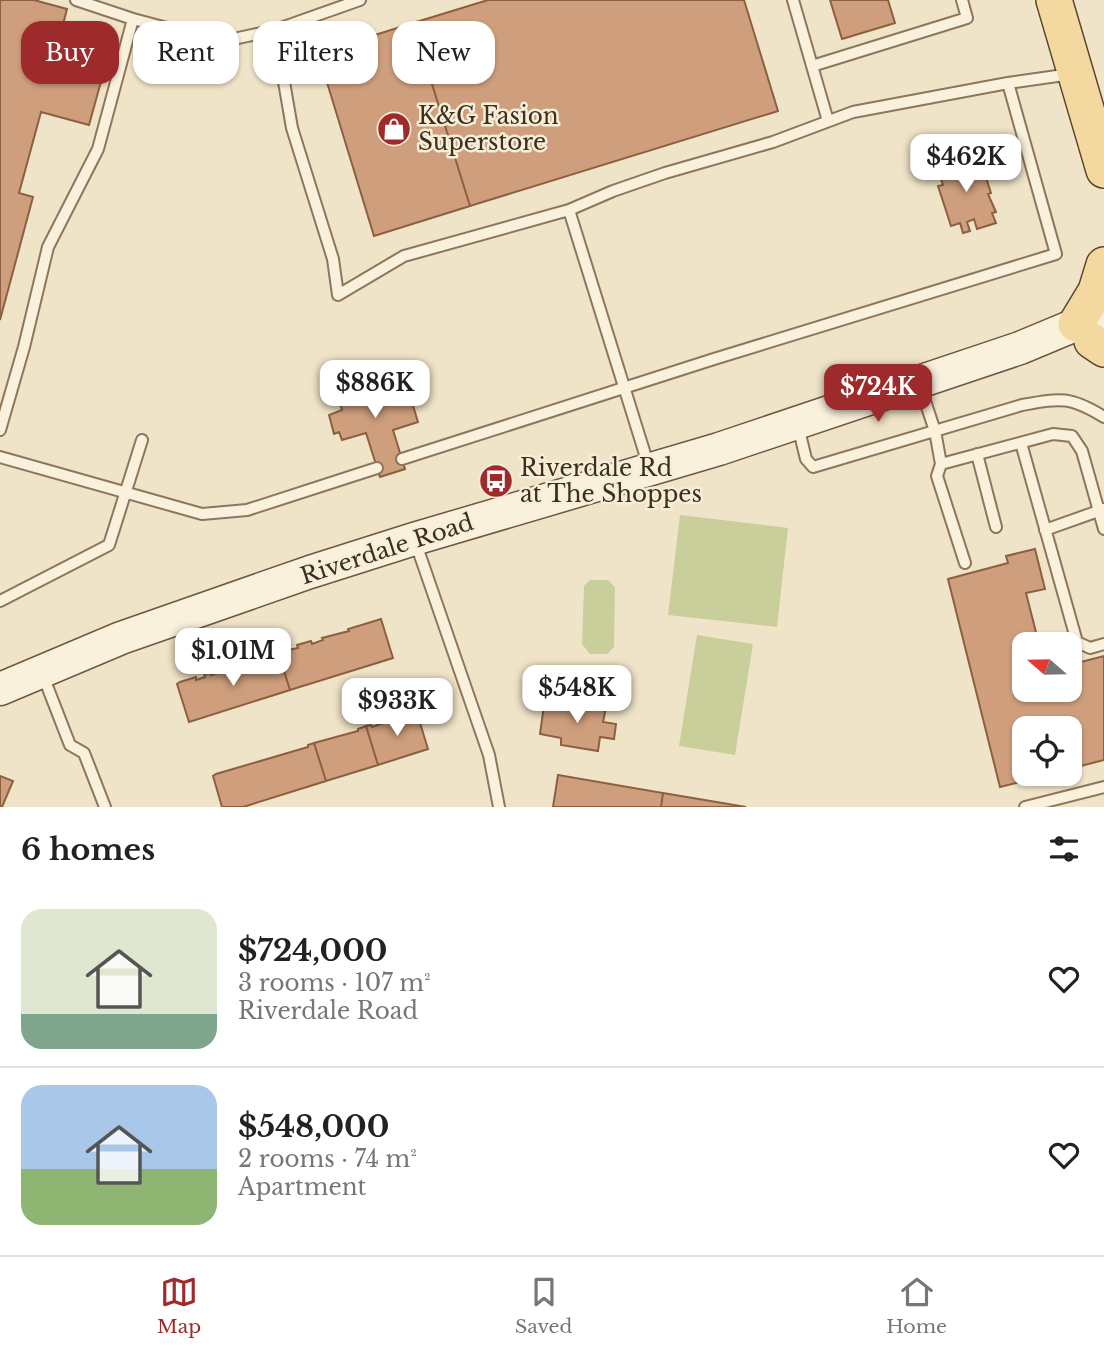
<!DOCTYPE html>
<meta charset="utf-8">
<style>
:root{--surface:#fff;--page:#f6f6f6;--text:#222;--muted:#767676;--line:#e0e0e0;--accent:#9e2a2b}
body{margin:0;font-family:"Libre Baskerville",serif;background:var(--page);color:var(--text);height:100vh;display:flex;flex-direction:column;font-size:26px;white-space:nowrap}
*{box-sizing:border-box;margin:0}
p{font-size:23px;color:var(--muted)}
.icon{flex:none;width:38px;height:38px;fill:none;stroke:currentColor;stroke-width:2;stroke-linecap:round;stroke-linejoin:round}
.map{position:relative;height:807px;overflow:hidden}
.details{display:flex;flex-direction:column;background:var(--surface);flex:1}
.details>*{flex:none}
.top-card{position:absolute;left:21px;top:21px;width:700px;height:63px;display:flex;gap:14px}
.needle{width:46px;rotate:290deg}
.controls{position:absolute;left:1012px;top:632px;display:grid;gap:14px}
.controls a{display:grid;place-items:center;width:70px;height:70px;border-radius:14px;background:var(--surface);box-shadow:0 2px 5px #0004;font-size:35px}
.price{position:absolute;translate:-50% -60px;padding:0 16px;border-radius:14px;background:#fff;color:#222;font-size:23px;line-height:46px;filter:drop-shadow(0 2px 4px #0008)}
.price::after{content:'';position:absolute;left:50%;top:42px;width:21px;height:16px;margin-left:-10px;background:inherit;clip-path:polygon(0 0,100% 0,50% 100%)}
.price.selected{background:var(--accent);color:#fff}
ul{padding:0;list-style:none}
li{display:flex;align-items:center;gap:21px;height:175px;padding:0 21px}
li+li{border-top:2px solid var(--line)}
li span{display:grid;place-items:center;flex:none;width:196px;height:140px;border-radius:21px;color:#555}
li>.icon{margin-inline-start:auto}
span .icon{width:84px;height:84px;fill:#fffc;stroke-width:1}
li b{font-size:30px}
h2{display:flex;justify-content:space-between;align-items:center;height:84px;padding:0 21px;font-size:30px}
.chip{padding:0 24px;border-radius:21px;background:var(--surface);box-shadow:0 2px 5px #0004;font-size:24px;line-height:63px}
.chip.selected{background:var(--accent);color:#fff}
.dock{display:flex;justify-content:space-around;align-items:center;height:98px;border-top:2px solid var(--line);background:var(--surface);font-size:19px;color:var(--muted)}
.dock a{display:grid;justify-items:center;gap:4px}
.dock .selected{color:var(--accent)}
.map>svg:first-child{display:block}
.green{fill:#c9cf9b}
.building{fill:#cf9f7d;stroke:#8d5f41;stroke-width:2}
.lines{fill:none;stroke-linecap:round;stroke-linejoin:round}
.lane-casing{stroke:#8d765c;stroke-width:14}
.secondary-casing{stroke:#6f573f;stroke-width:35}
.primary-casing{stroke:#5b4430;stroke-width:38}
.lane{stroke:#faf1dc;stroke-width:10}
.secondary{stroke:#faf1dc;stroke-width:32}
.primary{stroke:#f3d9a0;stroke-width:35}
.labels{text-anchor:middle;stroke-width:5;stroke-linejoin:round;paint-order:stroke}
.poi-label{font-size:23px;fill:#3d2e20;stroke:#f7eed8;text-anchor:start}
.street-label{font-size:23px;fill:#3d2e20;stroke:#f7eed8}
</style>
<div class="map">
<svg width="1104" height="807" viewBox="0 0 1104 807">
<rect width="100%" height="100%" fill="#f0e4c8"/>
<path class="green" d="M680,515L788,528L777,627L668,615Z
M590,580H608L615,587L614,647L607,654H590L582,644L584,586Z
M697,635L753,644L735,755L679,746Z"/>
<path class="building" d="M0,0H34L67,9L60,36L110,49L89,125L41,112L19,193L33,197L0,320Z
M488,0H744L778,111L470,206L413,23Z
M830,0H888L895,23L842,39Z
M413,23L470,206L374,236L318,53Z
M975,152V155L973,156L979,173L984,171L991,193L988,194L996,212L992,213L996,223L977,229L974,219L967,222L970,231L963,233L960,223L951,226L938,186L943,185L936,165L972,155Z
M381,378L386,392L407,386L418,422L393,430L405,469L380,477L366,433L342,440L339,432L334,434L329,415L342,410L334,384L344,381L347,389Z
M1035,549L1045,589L1026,593L1039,644H1024V690H1069V665L1104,656V760L1069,769V728H1024V774H1052L1000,787L948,579L1008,563L1006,556Z
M381,619L393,658L290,690L278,652L298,648L297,645L311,641L312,644L323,640L322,638L349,631L348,629Z
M278,652L290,690L189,722L177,684L180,682L196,677V680L205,677L204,674L210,673L211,675L222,672V670L273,656L272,654Z
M569,702L606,707L603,722L616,724L614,739L600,737L598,751L561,745V738L540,734L544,705L568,708Z
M413,712L417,713L428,749L378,765L366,726L371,725L372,727Z
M366,726L378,765L326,781L314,743L358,731V729Z
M314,743L326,781L243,807H222L213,776L216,774L308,747V745Z
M558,775L663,793L661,807H553Z
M0,776L13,781L2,807H0Z
M663,793L746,807H661Z"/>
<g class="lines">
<g class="lane-casing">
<path id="lane" d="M76,0L133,19
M793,0L828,121
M275,30L292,128L333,259L338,295L404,256L569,210L613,191L665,173L773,142L853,112L1008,83L1071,74
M812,66L967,18L962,0
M569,210L649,467
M920,386L935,431L941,464
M798,426L806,459L813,467L1022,405C1061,398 1070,396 1104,417
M0,430L24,347L48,247L98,149L133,19L220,42L275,30L360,0
M1021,443L1077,642L1090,648L1104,644
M977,454L996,527
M0,457L202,514L247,510L377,468
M402,459L714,359L1056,254L1008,83
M1045,530L1104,509
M415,541L489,755L499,807
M965,563L937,476L941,464L1053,434L1072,436L1082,451L1104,529
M0,601L109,545L142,440
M42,673L70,745L84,753L105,807
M1025,807L1104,787"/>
</g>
<g class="secondary-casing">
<path id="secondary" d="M0,689L121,638L310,572L414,539L719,449L1020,348L1104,313"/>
</g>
<g class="primary-casing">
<path id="primary" d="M1054,0L1104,170
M1076,324L1096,291L1104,265
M1092,341L1104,349"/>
</g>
<use href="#lane" class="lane"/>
<use href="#secondary" class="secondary"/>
<use href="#primary" class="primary"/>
</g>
<defs>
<g id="shop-disc" transform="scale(1.75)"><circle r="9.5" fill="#9e2a2b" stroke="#f7eed8"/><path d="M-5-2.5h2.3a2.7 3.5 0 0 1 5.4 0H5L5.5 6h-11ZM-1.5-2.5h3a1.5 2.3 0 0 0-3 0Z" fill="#fff"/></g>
<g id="bus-disc" transform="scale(1.75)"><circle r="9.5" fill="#9e2a2b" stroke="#f7eed8"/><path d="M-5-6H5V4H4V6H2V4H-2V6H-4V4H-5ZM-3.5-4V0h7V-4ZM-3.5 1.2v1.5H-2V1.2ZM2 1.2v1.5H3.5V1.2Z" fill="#fff"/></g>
</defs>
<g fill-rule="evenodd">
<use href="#shop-disc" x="394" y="129"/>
<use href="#bus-disc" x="496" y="481"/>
</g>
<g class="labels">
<g class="poi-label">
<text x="418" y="124">K&amp;G Fasion<tspan x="418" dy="26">Superstore</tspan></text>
<text x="520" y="476">Riverdale Rd<tspan x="520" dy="26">at The Shoppes</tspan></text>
</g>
<g class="street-label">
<text transform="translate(387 549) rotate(-18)" y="8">Riverdale Road</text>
</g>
</g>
</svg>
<div class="controls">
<a><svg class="needle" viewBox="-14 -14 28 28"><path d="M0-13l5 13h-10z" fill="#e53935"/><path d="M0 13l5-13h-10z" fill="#767676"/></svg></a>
<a><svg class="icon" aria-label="locate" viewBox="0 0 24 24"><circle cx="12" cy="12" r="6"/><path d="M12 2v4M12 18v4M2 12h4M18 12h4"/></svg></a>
</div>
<b class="price" style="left:966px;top:194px">$462K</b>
<b class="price" style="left:375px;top:420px">$886K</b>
<b class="price selected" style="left:878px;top:424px">$724K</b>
<b class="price" style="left:233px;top:688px">$1.01M</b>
<b class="price" style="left:577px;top:725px">$548K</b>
<b class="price" style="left:397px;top:738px">$933K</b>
<div class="top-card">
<a class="chip selected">Buy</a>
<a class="chip">Rent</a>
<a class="chip">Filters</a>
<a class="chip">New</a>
</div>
</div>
<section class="details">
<h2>6 homes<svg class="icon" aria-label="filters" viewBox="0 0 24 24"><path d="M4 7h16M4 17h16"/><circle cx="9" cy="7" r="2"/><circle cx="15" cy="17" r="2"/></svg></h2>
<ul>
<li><span style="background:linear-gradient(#dfe7d0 75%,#7fa58c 0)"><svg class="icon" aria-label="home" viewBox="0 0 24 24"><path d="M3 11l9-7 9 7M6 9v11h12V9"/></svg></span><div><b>$724,000</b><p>3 rooms · 107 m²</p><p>Riverdale Road</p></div><svg class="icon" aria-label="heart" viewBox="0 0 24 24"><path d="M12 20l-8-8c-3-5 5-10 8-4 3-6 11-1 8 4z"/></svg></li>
<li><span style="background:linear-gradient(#a9c7e8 60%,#8fb573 0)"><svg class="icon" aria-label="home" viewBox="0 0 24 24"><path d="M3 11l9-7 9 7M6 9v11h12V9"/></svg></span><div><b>$548,000</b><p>2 rooms · 74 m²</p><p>Apartment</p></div><svg class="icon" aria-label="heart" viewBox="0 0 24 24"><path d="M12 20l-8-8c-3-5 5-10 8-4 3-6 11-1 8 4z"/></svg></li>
</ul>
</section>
<nav class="dock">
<a class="selected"><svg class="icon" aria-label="map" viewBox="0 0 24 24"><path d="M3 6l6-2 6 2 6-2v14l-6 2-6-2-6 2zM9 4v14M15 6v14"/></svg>Map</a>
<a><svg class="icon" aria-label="saved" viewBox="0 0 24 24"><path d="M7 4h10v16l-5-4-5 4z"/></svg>Saved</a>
<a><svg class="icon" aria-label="home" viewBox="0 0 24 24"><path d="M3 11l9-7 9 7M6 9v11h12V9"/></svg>Home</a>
</nav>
